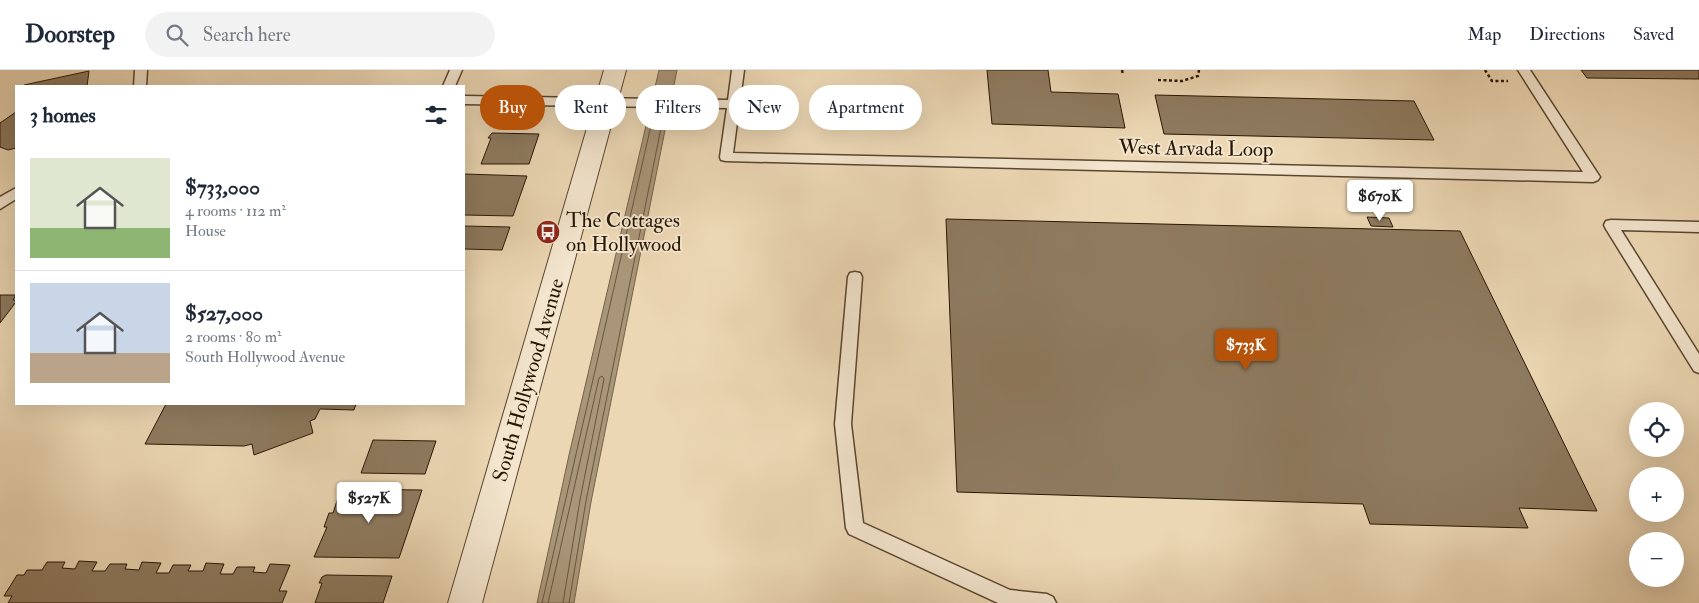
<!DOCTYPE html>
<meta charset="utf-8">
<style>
:root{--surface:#fff;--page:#f2f2f3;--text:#1f2937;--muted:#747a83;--line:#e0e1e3;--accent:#b45309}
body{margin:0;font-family:"IM FELL Double Pica",serif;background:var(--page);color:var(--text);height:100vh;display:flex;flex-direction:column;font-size:19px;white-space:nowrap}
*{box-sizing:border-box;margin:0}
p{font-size:16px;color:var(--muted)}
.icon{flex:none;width:28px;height:28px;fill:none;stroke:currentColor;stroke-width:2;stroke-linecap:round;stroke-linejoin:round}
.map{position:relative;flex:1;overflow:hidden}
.drawer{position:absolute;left:15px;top:15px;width:450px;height:320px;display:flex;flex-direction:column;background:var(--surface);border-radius:0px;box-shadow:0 5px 20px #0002}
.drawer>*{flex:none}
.guide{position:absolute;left:480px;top:15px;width:475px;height:45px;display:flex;gap:10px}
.controls{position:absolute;left:1629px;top:332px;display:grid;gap:10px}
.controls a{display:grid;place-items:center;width:55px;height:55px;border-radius:50%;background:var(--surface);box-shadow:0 5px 20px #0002;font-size:25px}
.price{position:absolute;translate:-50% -42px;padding:0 11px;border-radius:5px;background:#fff;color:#222;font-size:16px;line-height:32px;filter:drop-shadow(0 1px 2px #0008)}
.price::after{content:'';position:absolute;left:50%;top:30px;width:15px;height:11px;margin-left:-8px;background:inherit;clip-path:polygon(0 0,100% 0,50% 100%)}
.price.on{background:var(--accent);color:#fff}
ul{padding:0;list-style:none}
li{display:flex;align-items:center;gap:15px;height:125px;padding:0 15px}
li+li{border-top:1px solid var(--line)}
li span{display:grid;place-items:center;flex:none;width:140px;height:100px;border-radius:0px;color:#555}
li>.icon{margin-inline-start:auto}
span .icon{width:60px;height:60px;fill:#fffc;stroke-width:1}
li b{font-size:21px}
h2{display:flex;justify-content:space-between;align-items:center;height:60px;padding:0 15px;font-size:21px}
.pill{padding:0 18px;border-radius:22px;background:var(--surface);box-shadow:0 5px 20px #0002;font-size:18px;line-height:45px}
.pill.on{background:var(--accent);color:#fff}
header{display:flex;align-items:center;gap:30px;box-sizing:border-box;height:70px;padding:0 25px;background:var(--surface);border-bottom:1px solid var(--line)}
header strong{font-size:24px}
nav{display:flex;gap:28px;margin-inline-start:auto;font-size:18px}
.search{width:350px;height:45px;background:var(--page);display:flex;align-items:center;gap:12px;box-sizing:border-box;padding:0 18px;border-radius:28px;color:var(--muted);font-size:19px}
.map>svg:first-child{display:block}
.water{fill:#a99578;stroke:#756249}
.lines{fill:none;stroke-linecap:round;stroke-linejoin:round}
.shore{stroke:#68563e;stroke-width:1}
.building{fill:#8e7a5f;stroke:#281603}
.service-casing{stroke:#59462f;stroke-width:3}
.minor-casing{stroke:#59462f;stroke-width:2}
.path{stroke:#281603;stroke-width:2.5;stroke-dasharray:3 2.5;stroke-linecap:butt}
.service{fill:#f3e5ce;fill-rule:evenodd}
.minor{fill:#f3e5ce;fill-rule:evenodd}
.labels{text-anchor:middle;stroke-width:4;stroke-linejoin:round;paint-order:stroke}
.street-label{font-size:21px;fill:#281603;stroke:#f3e5ce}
.poi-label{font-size:21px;fill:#281603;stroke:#f3e5ce;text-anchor:start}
</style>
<header>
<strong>Doorstep</strong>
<div class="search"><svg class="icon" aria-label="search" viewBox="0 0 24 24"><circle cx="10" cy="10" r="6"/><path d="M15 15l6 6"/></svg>Search here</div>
<nav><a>Map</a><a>Directions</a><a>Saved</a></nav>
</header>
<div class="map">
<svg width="1699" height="533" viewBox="0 0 1699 533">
<rect width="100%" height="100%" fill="#ecd7b4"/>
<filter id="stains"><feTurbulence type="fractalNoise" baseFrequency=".004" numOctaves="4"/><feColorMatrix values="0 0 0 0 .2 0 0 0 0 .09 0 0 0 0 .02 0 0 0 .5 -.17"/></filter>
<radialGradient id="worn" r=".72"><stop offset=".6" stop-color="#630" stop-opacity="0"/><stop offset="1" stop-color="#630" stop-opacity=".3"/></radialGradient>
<path class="water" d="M659,0H677L591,432L574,533H537L569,385Z"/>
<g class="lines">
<path class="shore" d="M542,533L655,38
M548,533L599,308L602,306L604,309L580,430L563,533
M569,533L586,431L665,38"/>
</g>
<path class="building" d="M987,0H1048L1051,22L1118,24L1125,58L992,54Z
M1581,0H1699V9L1587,8Z
M89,1L87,16H23L24,15Z
M1155,25L1414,31L1434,70L1164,64Z
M16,42V78L8,80L0,77V53Z
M492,63L539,64L529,94H481L491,68H488Z
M464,104L527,106L513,146L464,145Z
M1367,147L1389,148L1393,157L1371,156Z
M946,149L1460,161L1597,441L1519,438L1528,458L1370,454L1363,434L957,422Z
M464,156L510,157L502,180L464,179Z
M0,225H16L13,230H16V232L0,253Z
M166,334H356L354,340L320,339L315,349L310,351L313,363L254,385L252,374L244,376L145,374Z
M373,370L436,371L425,404L361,403Z
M341,419L422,420L399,488L314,487L327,457H324L329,443H333Z
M79,491L97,492L92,501H105L110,494H127L125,499L139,500L142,492L161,493L156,503H169L173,495H191L188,501H203L206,493L224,494L220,504H233L237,497H255L253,502L266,503L270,494L290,495L279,521H287L282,533H8L12,526H4L17,505H24L27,500H42L47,492H65L62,498L75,499Z
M326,505L392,506L383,533H315L322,513H319L322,507Z"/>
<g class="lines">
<g class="service-casing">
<path id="service" d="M135,0H147L146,16H134Z
M450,0H462L455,16H443Z
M732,0H744L733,83L1583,102L1518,0H1530L1600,107L1598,110L1593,112L726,91L721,90L720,87L727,38L464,34V26L728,30Z
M16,118V129L0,139V127Z
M1611,150L1699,152V162L1621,160L1699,284V303L1694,301L1606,159L1604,155L1606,151Z
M855,202L860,203L862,207L851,354L863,453L1010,520L1047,524L1053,527L1056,533H998L849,464L846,458L835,354L848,207L850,203Z"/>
</g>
<g class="minor-casing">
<path id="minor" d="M604,0H626L482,533H448Z"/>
</g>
<path class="path" d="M1122,0L1123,5
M1485,0L1492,11H1508
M1158,10L1182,11L1198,6L1199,0"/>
<use href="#service" class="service"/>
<use href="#minor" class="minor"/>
</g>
<defs>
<g id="bus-disc" transform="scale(1.25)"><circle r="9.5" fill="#8f2418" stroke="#f3e5ce"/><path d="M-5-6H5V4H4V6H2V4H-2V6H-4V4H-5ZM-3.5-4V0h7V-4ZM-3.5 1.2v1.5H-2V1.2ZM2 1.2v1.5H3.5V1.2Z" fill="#fff"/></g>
</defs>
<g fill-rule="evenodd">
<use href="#bus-disc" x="548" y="162"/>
</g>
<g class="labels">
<g class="street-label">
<text transform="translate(1196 78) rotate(1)" y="7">West Arvada Loop</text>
<text transform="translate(528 310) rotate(-74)" y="7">South Hollywood Avenue</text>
</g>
<g class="poi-label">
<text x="566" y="157">The Cottages<tspan x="566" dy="24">on Hollywood</tspan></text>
</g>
</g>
<rect width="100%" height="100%" filter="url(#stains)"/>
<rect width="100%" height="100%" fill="url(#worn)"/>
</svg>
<div class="controls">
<a><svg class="icon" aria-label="locate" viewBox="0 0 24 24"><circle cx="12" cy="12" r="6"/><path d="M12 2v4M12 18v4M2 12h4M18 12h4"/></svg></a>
<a>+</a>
<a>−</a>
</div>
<b class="price" style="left:1380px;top:152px">$670K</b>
<b class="price on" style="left:1246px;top:301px">$733K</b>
<b class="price" style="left:369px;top:454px">$527K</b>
<div class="guide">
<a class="pill on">Buy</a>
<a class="pill">Rent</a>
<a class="pill">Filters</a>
<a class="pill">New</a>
<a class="pill">Apartment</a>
</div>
<section class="drawer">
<h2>3 homes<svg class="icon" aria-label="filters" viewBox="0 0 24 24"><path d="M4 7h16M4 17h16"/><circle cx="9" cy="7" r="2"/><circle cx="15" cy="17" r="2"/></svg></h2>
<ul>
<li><span style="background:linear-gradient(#dfe7d0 70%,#8fb573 0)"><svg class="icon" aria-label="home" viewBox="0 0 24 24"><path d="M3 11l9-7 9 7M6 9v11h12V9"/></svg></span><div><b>$733,000</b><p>4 rooms · 112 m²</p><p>House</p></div></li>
<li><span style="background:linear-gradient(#c9d6e8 70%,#b9a48a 0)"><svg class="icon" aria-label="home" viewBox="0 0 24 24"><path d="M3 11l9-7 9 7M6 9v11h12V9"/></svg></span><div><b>$527,000</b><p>2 rooms · 80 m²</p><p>South Hollywood Avenue</p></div></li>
</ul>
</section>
</div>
